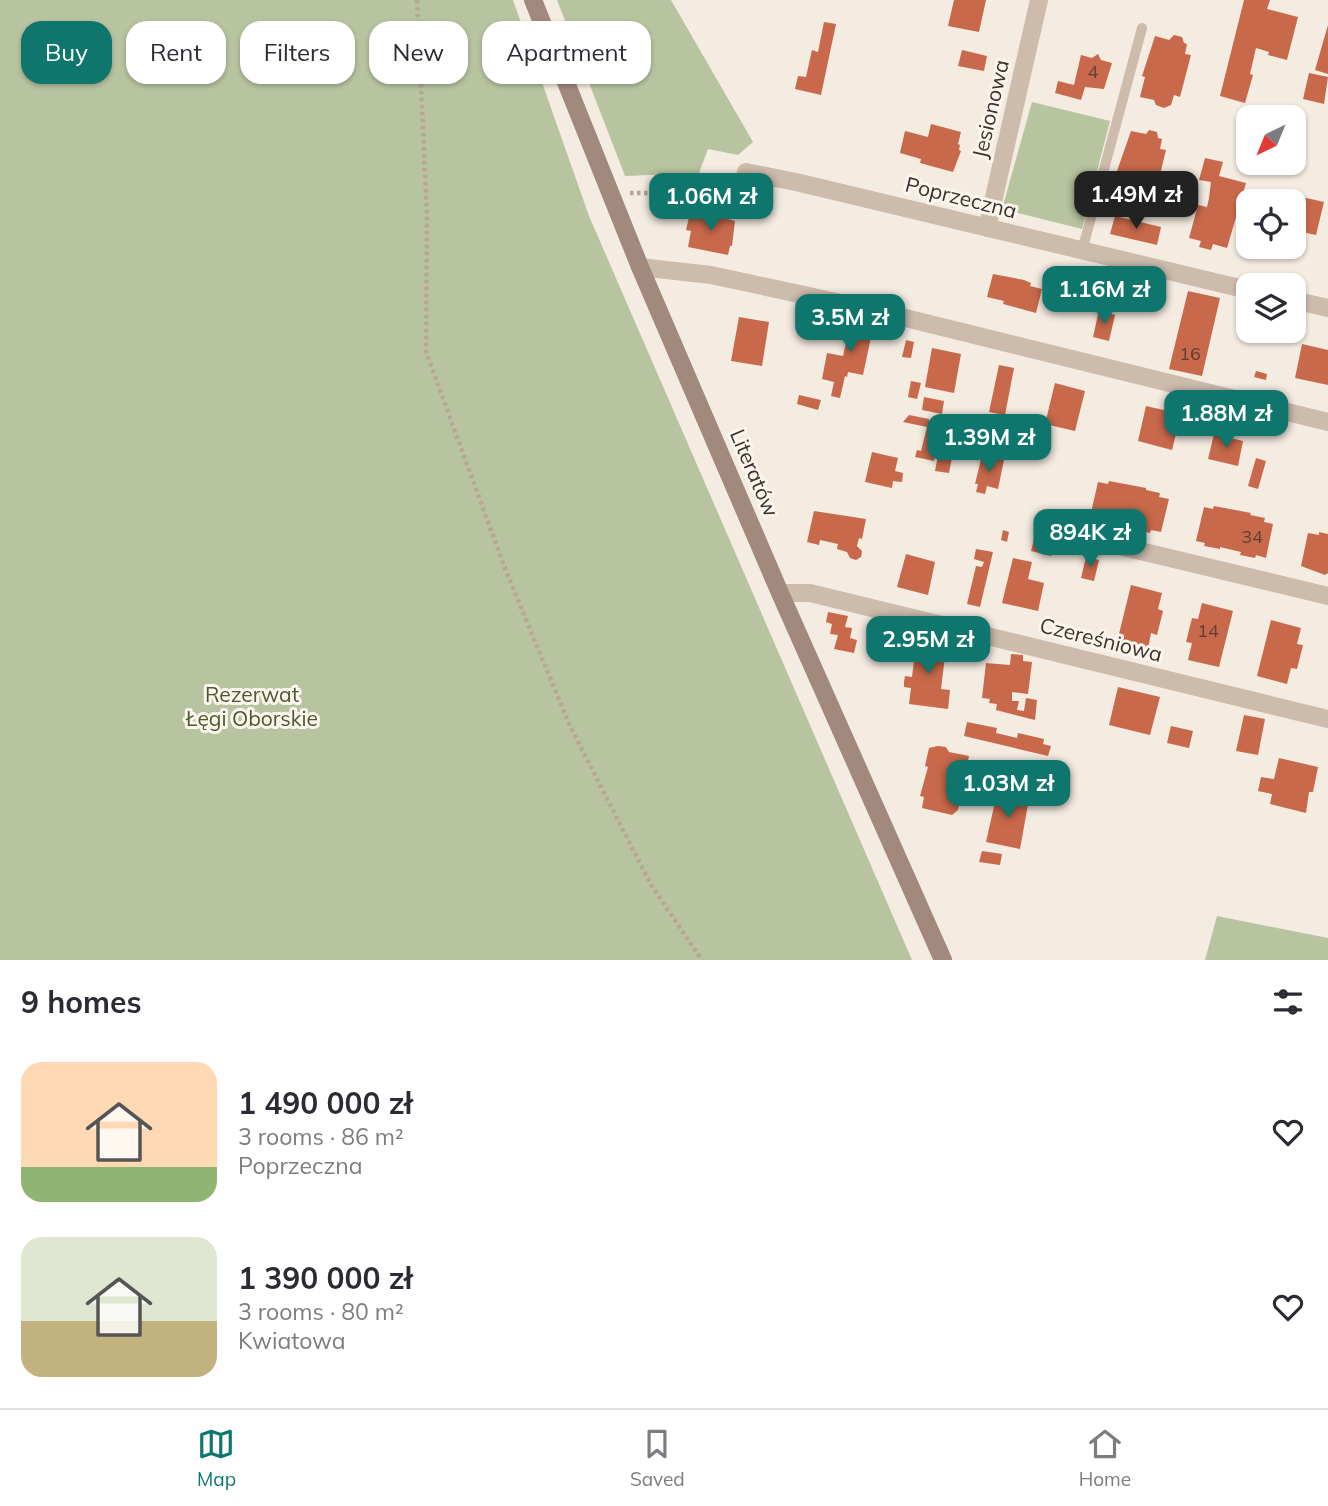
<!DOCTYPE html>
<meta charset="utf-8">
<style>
:root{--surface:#fff;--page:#f2f2f3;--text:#2b2b33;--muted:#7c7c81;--line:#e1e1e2;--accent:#0f766e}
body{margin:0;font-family:Mulish,sans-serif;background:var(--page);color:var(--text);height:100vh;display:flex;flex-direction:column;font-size:26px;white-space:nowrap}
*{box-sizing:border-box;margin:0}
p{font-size:23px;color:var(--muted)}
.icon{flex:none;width:38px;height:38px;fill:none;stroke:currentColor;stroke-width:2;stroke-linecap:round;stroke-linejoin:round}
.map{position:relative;height:960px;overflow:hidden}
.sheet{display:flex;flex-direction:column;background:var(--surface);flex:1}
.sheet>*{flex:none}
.guide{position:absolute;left:21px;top:21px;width:700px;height:63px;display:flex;gap:14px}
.needle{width:46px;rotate:223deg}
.fabs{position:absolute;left:1236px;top:105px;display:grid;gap:14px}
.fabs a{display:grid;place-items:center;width:70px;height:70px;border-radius:14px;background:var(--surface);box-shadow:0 2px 5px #0004;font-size:35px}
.price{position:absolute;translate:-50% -60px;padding:0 16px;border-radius:14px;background:var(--accent);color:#fff;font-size:23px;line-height:46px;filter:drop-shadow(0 2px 4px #0008)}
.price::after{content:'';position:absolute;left:50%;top:42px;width:21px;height:16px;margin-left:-10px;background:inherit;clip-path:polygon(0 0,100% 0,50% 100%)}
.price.selected{background:#222;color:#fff}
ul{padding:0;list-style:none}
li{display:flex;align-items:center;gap:21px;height:175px;padding:0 21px}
li span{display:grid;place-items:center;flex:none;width:196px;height:140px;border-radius:21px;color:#555}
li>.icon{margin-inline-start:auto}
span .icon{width:84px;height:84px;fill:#fffc;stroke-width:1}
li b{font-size:30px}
h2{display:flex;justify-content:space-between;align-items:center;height:84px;padding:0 21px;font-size:30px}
.pill{padding:0 24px;border-radius:21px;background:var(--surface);box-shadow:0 2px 5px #0004;font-size:24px;line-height:63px}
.pill.selected{background:var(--accent);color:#fff}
.dock{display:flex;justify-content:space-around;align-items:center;height:98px;border-top:2px solid var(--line);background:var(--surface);font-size:19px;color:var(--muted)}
.dock a{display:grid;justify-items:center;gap:4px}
.dock .selected{color:var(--accent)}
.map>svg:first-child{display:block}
.green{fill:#b8c4a0}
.building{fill:#c8694b}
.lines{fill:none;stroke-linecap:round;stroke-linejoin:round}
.path{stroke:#b9a596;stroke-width:4.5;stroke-dasharray:3.5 3.5;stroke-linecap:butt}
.lane{stroke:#cdbbac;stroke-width:10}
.street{stroke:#cdbbac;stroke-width:18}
.secondary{stroke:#a18a7d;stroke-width:18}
.labels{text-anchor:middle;stroke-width:6;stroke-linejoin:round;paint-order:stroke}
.number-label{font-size:18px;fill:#5e3e33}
.street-label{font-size:21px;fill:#3b302b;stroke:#fbf5ee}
.park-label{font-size:21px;fill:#4a5a2e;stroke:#fbf5ee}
</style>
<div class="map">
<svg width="1328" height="960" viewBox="0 0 1328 960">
<rect width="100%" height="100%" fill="#f4ebe1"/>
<path class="green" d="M0,0H513L589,216L912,960H0Z
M557,0H671L753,142L738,155L708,149L699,173L625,176Z
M1032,102L1110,121L1082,229L1002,209Z
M1217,916L1328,938V960H1205Z"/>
<path class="building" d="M954,0H986L979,32L948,26Z
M1244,0H1270L1267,9L1298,17L1287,60L1268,55L1269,52L1256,48L1250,74L1253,75L1245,103L1220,96Z
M824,22L836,24L821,95L795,89L798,76L806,77L812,50L818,52Z
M1328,25V74L1315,70Z
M1174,35L1182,37L1184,43L1187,44L1185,54L1191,55L1180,97L1174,95L1171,105L1164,108L1156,105L1154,100L1140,97L1145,77L1142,76L1155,36L1169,40Z
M962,50L987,56L984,71L958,66Z
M1098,54L1101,60L1112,63L1104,89L1085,87L1081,100L1055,93L1058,81L1074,85L1081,55L1092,58Z
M1309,73L1328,77L1324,104L1303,99Z
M931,124L961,132L958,144L960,145L959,150L961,151L953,172L920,163L921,159L900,153L905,131L928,137Z
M1149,130L1157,132L1158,138L1162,139L1160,149L1166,150L1156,191L1149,190L1147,200L1142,198L1139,202L1131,201L1130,195L1116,191L1121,172L1117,171L1131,131L1146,134Z
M1205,158L1223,162L1219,176L1246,183L1227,248L1213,244L1211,250L1199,247L1201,241L1189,238L1198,205L1207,207L1209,198L1211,182L1199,180Z
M1280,192L1324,202L1316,235L1293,230V201H1278Z
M703,212L735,221L732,246H730L728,255L688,247L691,231L686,230L690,213L702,215Z
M1115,216L1161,227L1157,245L1110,234Z
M993,274L1024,280L1031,283L1030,286L1042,289L1036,313L1003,304L1004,301L987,297Z
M1188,291L1220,298L1202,376L1169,369Z
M1099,310L1115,315L1109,341L1093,337Z
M853,313L875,318L863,375L848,372L847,377L845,376L840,398L831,396L834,382L822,379L827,353L843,356Z
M739,317L769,322L762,366L731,361Z
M906,340L914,342L911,358L902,357Z
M1302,344L1328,350V385L1295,378Z
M932,348L961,354L954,393L925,387Z
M999,365L1014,368L1005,415L989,412Z
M1256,371L1267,374L1266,380L1254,377Z
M911,381L921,383L917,399L908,397Z
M1055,383L1085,391L1075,431L1045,424Z
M799,395L821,400L818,410L797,404Z
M924,397L944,401L942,414L922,410Z
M1146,406L1181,414L1172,450L1138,441Z
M909,415L929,419V423L940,425L934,461L915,457L917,450L921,451L927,427L903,422Z
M972,418L987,421L985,428L970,425Z
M1009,426L1025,430L1024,437L1007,433Z
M1214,434L1243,441L1238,466L1208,459Z
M940,444L954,447L949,473L935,471Z
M872,452L898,458L895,471L903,473L902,482L893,481L892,488L865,482Z
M982,455L1004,460L998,489L987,486L985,494L976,492L978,484H975Z
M1256,458L1266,461L1258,489L1248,486Z
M1109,481L1146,488V490L1160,493L1159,497L1169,499L1161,532L1151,530L1150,533L1116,523L1115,526L1099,522V519L1090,517L1098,482L1108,484Z
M1214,506L1251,513L1250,515L1265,518L1264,522L1273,524L1266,558L1256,555L1255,558L1240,555L1241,552L1220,547V549L1204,546L1205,543L1196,541L1204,507L1213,509Z
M814,511L866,519L862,539L859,538L857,546L862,551L861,557L856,560L850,558L847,552L837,549L838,544L820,540L819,545L807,542Z
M1003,530L1009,532L1007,542L1001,540Z
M1319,532L1328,534V573L1325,575L1301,566L1308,533L1319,535Z
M1034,539L1054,544L1051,556L1031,551Z
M976,549L993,552L980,607L967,604L976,566L982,567L984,562L974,559Z
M906,554L935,562L928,595L897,587Z
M1086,557L1099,560L1094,581L1081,578Z
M1013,558L1032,562L1028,579L1044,583L1038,611L1002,603Z
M1131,585L1162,593L1158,609L1163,611L1157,635L1151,633L1148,649L1117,642Z
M1202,603L1233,611L1219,667L1188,660L1192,643L1186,642L1192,618L1198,619Z
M828,612L848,616L845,627L852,628L850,638L857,640L854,653L834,649L838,635L830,634L832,624L826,622Z
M1271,620L1301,628L1297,644L1303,645L1297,669L1291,668L1287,684L1257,676Z
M917,636L930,638L929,646L946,648L941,689L950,690L948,709L909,704L911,688L904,687V682L905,676L912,677Z
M1011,654L1023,655V661L1032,662L1028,694L1012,692V701H1019L1017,710L1024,711L1026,698L1037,700L1035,720L996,710L997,704L989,703L990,699L982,698L986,663L1010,665Z
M1118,687L1160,697L1150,735L1109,725Z
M1244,715L1265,719L1258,755L1236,751Z
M967,722L997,728L996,733L1017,738L1018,733L1044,739L1043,744L1051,746L1048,756L964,736Z
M1171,726L1193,731L1189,748L1167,743Z
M938,746L946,747L949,752L969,756L958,810L952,815L922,808L924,797L920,796L928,767L925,766L929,748Z
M1279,758L1318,767L1313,792H1309L1306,813L1270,804L1272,794L1258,791L1261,777L1274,779Z
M1013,791L1021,792L1029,799L1020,849L986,842L997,793L1007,795Z
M982,851L1002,854L1000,865L979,862Z"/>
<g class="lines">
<path class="path" d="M417,0L427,215L426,352L506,571L570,726L651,885L702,960
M630,193H651L728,176"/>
<path class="lane" d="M1082,251L1142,28"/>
<path class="street" d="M746,172L796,182L1248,290
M987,228L1039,0
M640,267L711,275L869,309L1328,422
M1293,300L1328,308
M1107,543L1328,596
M780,593H810L1328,719"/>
<path class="secondary" d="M533,0L640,267L780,593L943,960"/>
</g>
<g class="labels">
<g class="number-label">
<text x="1093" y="78">4</text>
<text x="1190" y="360">16</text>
<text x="1252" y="543">34</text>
<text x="1208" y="637">14</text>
</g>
<g class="street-label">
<text transform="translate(991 109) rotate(-77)" y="7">Jesionowa</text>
<text transform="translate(961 198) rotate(14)" y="7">Poprzeczna</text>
<text transform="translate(754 473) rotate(67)" y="7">Literatów</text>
<text transform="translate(1101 640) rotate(14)" y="7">Czereśniowa</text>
</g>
<g class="park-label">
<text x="252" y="702">Rezerwat<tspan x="252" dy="24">Łęgi Oborskie</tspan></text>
</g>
</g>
</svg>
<div class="fabs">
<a><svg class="needle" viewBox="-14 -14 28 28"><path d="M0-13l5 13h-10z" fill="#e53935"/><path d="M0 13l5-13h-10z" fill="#7c7c81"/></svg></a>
<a><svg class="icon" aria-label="locate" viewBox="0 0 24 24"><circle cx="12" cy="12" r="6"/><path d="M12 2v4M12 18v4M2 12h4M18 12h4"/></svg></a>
<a><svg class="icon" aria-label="layers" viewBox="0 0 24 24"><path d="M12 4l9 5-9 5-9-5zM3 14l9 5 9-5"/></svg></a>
</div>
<b class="price selected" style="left:1136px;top:231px">1.49M zł</b>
<b class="price" style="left:711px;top:233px">1.06M zł</b>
<b class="price" style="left:1104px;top:326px">1.16M zł</b>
<b class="price" style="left:850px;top:354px">3.5M zł</b>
<b class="price" style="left:1226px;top:450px">1.88M zł</b>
<b class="price" style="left:989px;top:474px">1.39M zł</b>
<b class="price" style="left:1090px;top:569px">894K zł</b>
<b class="price" style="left:928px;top:676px">2.95M zł</b>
<b class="price" style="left:1008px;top:820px">1.03M zł</b>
<div class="guide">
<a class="pill selected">Buy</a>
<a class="pill">Rent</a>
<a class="pill">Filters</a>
<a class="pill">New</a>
<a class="pill">Apartment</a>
</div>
</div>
<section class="sheet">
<h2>9 homes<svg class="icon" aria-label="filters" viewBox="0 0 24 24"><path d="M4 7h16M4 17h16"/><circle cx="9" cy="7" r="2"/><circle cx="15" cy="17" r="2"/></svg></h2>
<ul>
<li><span style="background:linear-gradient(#ffd9b3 75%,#8fb573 0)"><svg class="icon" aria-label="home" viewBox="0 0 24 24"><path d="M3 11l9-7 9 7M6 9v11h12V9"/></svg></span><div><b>1 490 000 zł</b><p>3 rooms · 86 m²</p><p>Poprzeczna</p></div><svg class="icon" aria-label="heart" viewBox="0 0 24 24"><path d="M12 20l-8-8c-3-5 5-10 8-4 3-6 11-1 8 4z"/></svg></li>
<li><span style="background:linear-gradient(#dfe7d0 60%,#c2b280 0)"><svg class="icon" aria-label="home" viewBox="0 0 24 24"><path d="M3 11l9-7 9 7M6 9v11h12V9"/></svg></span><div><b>1 390 000 zł</b><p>3 rooms · 80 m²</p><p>Kwiatowa</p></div><svg class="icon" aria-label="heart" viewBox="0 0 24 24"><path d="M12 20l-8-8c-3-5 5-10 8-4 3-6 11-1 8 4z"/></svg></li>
</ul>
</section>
<nav class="dock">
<a class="selected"><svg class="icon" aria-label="map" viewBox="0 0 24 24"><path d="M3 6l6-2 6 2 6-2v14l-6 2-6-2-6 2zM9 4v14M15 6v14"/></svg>Map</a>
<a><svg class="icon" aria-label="saved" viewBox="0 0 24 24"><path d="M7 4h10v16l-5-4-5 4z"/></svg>Saved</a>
<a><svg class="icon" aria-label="home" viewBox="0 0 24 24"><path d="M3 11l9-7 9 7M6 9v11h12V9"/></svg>Home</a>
</nav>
